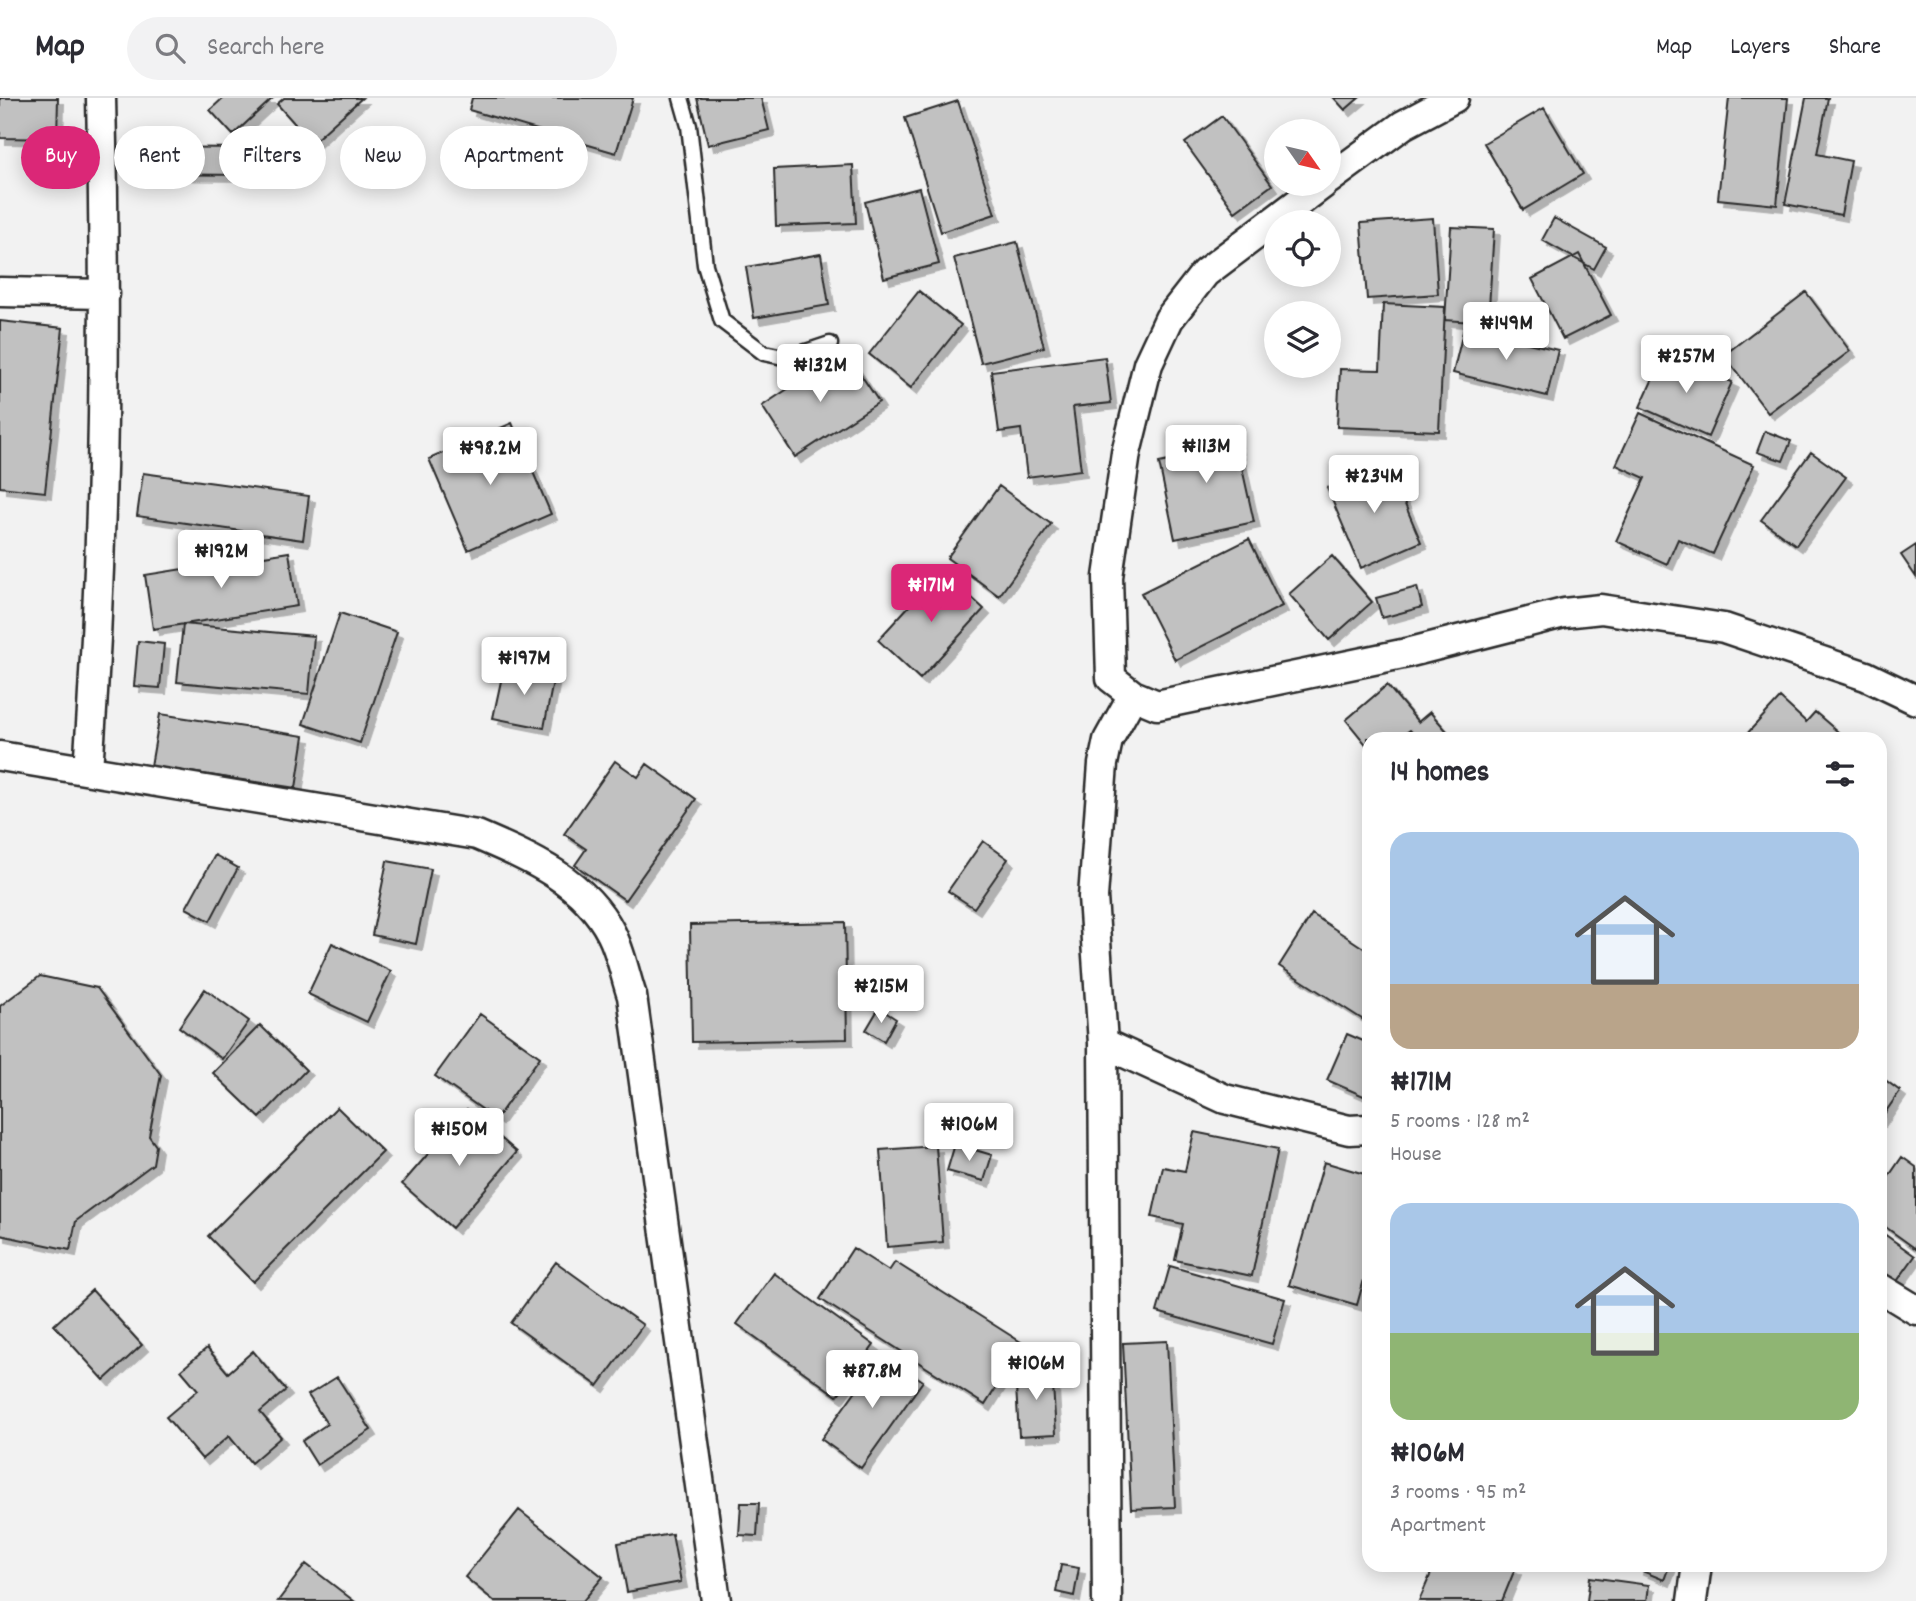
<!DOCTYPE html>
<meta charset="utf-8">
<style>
:root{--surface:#fff;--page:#f2f2f3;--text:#2b2b33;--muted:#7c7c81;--line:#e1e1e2;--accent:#db2777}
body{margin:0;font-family:Dekko,sans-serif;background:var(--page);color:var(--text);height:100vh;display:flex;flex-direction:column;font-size:26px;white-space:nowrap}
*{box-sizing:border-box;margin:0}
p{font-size:23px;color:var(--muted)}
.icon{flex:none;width:38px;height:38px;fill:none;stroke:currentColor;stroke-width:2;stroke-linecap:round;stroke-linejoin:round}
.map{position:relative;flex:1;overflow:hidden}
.drawer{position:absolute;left:1362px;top:634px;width:525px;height:840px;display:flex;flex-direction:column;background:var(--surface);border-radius:21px;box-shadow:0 4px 18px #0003}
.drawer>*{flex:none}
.guide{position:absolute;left:21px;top:28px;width:665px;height:63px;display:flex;gap:14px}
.needle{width:46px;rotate:124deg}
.tools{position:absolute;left:1264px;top:21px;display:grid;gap:14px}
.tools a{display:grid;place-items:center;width:77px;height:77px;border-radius:50%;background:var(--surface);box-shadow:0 4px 18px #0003;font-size:35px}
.price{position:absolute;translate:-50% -60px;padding:0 16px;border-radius:7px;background:#fff;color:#222;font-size:23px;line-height:46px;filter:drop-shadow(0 2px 4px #0008)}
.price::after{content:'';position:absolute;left:50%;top:42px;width:21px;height:16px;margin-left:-10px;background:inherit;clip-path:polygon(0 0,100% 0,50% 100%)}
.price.active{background:var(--accent);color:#fff}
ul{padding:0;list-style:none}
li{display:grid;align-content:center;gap:14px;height:371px;padding:0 28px}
li span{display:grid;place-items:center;height:217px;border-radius:21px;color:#555}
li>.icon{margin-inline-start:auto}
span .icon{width:126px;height:126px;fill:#fffc;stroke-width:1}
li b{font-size:30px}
h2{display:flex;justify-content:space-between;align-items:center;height:84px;padding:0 28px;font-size:30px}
.pill{padding:0 24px;border-radius:32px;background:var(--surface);box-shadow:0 4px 18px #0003;font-size:24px;line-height:63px}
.pill.active{background:var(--accent);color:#fff}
header{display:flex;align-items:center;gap:42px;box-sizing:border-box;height:98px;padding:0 35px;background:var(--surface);border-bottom:2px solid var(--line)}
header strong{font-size:33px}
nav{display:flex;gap:38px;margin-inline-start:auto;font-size:24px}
.search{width:490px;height:63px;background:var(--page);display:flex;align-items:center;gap:18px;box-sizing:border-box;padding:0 24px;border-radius:38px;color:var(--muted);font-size:26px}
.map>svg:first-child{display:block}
.building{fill:#c1c1c1;stroke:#2b2b2b;stroke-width:2;filter:url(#shadow)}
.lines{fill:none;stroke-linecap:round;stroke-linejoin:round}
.service-casing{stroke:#2b2b2b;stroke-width:19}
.minor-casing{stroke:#2b2b2b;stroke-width:33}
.service{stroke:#fff;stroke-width:14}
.minor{stroke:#fff;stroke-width:28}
</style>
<header>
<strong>Map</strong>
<div class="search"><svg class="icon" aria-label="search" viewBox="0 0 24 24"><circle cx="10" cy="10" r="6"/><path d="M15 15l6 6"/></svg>Search here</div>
<nav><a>Map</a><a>Layers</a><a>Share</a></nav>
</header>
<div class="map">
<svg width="1916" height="1503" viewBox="0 0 1916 1503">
<defs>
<filter id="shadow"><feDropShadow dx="6" dy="6" stdDeviation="0" flood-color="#0004"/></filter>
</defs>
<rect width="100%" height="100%" fill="#f2f2f2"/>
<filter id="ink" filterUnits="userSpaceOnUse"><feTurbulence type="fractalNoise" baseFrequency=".0143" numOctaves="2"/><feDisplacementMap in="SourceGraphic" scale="14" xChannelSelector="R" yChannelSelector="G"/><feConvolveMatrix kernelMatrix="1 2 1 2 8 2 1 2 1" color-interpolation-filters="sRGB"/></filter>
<g filter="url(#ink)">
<path class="building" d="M0,0H58L57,41L0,40Z
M223,0H273L233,37L210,12Z
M284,0H362L312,45L277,6Z
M472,0H633L616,55L469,12Z
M697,0H761L769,32L708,47Z
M1334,0H1359L1345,12Z
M1729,0H1788L1777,107L1718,101Z
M1806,0H1828L1817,56L1851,63L1841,117L1785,106Z
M958,3L995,116L941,134L905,20Z
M1544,10L1583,76L1523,112L1484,45Z
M1222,18L1272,87L1235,114L1185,45Z
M134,49L247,50L246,77L134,76Z
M853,67L856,125L776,128L774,71Z
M919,90L939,166L884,180L865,104Z
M1433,120L1438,196L1367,201L1361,125Z
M1554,120L1606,149L1594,171L1542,142Z
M1451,129L1494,131L1488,225L1445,222Z
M1017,144L1044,249L981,265L954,160Z
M821,156L829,207L754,220L746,169Z
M1579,156L1611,217L1563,241L1532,181Z
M919,193L961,227L911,290L869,256Z
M1806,194L1850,253L1768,315L1724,257Z
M1383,206L1445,209L1439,333L1337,329L1340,271L1380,272Z
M0,223L63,230L45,394L0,389Z
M1464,230L1558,252L1547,298L1453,275Z
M845,253L879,304L795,359L762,308Z
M1665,254L1732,284L1708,339L1640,309Z
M1105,259L1111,305L1073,309L1081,372L1027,379L1021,331L999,334L991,273Z
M1640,315L1754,367L1713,456L1678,441L1667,466L1616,443L1645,380L1616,367Z
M512,325L551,416L468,452L429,361Z
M1233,329L1254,424L1175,441L1159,365L1178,361L1174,342Z
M1765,333L1791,343L1783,363L1757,354Z
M1811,354L1846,379L1796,447L1761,422Z
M1387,364L1421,444L1361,470L1327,390Z
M143,375L309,398L303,442L137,418Z
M999,388L1051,426L999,498L947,460Z
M1249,441L1282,508L1175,562L1141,495Z
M1916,447V479L1901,457Z
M289,454L297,508L153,531L145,477Z
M1332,458L1372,504L1329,542L1289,496Z
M942,472L984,511L920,581L878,542Z
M1417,489L1422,509L1382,520L1376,500Z
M340,515L397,534L360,645L303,626Z
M183,526L314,538L309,596L177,584Z
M138,543L164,546L160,590L134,588Z
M504,569L554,578L544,630L493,620Z
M1387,587L1418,624L1430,614L1453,640H1417L1410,632L1399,640H1368V649L1346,622Z
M1780,600L1806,624L1815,614L1845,640H1743Z
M160,616L304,638L296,690L151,668Z
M615,663L638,679L647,666L696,701L625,802L575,767L586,751L564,736Z
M983,743L1008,761L974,810L948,793Z
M215,757L238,770L210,823L186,810Z
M387,763L431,771L416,846L372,837Z
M1312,816L1368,853V919L1365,923L1279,868Z
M845,824L847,941L692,944L690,827Z
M332,845L391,873L367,924L308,896Z
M40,878L97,890L161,977L149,1038L156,1048L153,1066L76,1123L70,1152L0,1137V908Z
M205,891L249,923L222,961L179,929Z
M879,910L896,921L884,943L866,932Z
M480,916L540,959L496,1021L435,978Z
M260,927L306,972L260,1020L213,975Z
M1347,936L1368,945V1000L1327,982Z
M1880,978L1900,993L1880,1022Z
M337,1009L383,1054L253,1184L208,1138Z
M467,1011L517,1054L452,1130L402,1086Z
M1194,1034L1278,1051L1252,1178L1175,1162L1183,1126L1152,1119L1163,1069L1185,1073Z
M955,1046L992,1057L984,1083L947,1073Z
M936,1048L943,1144L887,1149L880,1052Z
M1902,1059L1916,1069V1151L1880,1125V1091Z
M1324,1064L1368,1077V1167L1357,1207L1289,1187Z
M1880,1133L1915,1158L1895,1186L1880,1175Z
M853,1150L889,1173L895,1164L1024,1246L985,1307L820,1201Z
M556,1164L643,1227L598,1288L511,1225Z
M1170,1168L1285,1201L1272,1246L1157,1214Z
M774,1175L874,1247L837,1298L737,1226Z
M92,1192L142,1247L104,1282L54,1227Z
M1167,1243L1175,1409L1131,1411L1123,1245Z
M207,1250L228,1275L253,1253L286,1292L260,1314L281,1339L251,1365L229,1338L202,1361L166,1319L198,1292L181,1272Z
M883,1255L923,1283L861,1370L821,1341Z
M1052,1270L1056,1336L1019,1338L1015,1272Z
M337,1279L371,1332L317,1367L302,1343L327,1326L308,1297Z
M741,1405H759L757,1438L739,1437Z
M519,1412L603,1479L583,1503H494L465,1479Z
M672,1436L681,1484L627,1494L618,1445Z
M306,1466L354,1503H278Z
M1435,1466H1505L1515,1471L1502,1503H1419Z
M1638,1466H1670L1664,1482L1637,1471Z
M1061,1467L1079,1470L1074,1498L1056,1494Z
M1590,1479L1649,1487L1647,1503H1587Z"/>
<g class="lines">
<g class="service-casing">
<path id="service" d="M681,0L689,28L705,167L722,223L764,255L788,260L830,246"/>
</g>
<g class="minor-casing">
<path id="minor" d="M1328,82L1403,27L1454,0
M1323,86L1205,175L1169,221L1148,266L1126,355L1108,479L1111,580L1133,597L1157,607L1407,555L1564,515L1601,511L1724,530L1866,578L1916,602
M0,194L105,196
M0,658L477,737C528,759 584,782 611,835C621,854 625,878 632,898L716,1503
M88,672C104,449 107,224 101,0
M1103,945L1225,1001L1349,1032L1368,1031
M1880,1190L1916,1212
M1107,1503L1103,945L1093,799L1103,666L1108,642L1133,597
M1692,1503L1697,1466"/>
</g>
<use href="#service" class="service"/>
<use href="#minor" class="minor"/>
</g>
</g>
</svg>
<div class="tools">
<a><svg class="needle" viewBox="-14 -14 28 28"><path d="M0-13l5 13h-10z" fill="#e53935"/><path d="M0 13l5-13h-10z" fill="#7c7c81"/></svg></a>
<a><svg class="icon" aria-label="locate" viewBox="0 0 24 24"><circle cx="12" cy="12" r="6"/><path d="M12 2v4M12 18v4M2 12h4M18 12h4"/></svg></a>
<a><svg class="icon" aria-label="layers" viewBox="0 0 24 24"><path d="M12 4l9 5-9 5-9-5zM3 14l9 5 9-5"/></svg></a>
</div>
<b class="price" style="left:1506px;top:264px">₦149M</b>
<b class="price" style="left:1686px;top:297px">₦257M</b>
<b class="price" style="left:820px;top:306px">₦132M</b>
<b class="price" style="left:1206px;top:387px">₦113M</b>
<b class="price" style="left:490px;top:389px">₦98.2M</b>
<b class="price" style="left:1374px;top:417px">₦234M</b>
<b class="price" style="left:221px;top:492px">₦192M</b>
<b class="price active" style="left:931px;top:526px">₦171M</b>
<b class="price" style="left:524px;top:599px">₦197M</b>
<b class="price" style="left:881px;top:927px">₦215M</b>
<b class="price" style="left:969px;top:1065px">₦106M</b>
<b class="price" style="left:459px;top:1070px">₦150M</b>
<b class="price" style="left:1036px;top:1304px">₦106M</b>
<b class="price" style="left:872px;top:1312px">₦87.8M</b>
<div class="guide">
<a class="pill active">Buy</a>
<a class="pill">Rent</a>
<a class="pill">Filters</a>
<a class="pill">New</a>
<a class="pill">Apartment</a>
</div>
<section class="drawer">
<h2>14 homes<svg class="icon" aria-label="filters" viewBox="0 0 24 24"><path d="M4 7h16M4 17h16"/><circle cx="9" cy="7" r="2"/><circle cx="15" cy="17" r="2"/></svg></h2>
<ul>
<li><span style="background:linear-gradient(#a9c7e8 70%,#b9a48a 0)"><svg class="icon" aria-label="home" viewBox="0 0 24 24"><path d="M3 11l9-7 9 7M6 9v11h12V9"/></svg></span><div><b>₦171M</b><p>5 rooms · 128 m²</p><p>House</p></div></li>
<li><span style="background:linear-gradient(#a9c7e8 60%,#8fb573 0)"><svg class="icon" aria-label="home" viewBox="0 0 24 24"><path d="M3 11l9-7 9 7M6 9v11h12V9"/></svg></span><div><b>₦106M</b><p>3 rooms · 95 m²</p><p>Apartment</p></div></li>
</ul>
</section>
</div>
